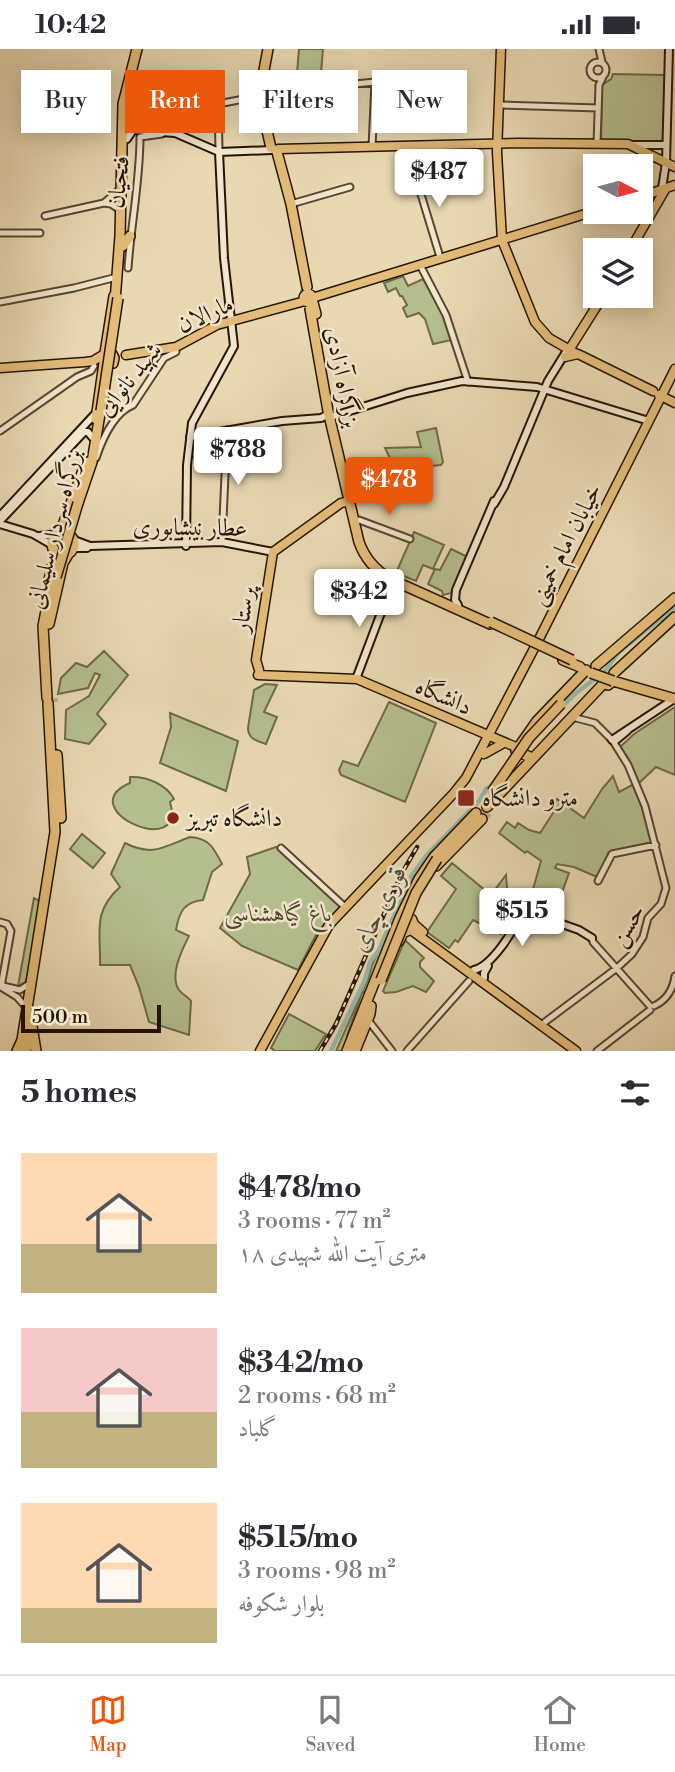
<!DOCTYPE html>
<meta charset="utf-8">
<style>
:root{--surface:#fff;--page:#f2f2f3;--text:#2b2b33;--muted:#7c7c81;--line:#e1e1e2;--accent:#ea580c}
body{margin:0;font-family:"Libre Bodoni",Amiri,serif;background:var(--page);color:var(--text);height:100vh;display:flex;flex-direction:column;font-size:26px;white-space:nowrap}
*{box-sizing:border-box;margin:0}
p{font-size:23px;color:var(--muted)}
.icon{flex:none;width:38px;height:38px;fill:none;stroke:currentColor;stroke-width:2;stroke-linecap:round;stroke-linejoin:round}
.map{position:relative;height:1002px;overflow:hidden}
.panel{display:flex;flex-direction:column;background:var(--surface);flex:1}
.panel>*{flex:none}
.banner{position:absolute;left:21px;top:21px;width:634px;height:63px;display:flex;gap:14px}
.needle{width:46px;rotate:96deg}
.tools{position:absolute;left:583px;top:105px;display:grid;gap:14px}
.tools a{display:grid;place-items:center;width:70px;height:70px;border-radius:0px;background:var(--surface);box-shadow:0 4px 18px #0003;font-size:35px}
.scale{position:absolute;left:21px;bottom:18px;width:140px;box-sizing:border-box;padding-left:7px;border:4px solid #271500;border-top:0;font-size:19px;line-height:24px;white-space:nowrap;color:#271500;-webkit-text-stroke:5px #f1e6ce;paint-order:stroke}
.price{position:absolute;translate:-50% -60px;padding:0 16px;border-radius:7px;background:#fff;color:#222;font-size:23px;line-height:46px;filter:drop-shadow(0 2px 4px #0008)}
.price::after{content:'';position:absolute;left:50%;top:42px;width:21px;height:16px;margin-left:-10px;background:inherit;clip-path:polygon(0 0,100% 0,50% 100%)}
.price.active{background:var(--accent);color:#fff}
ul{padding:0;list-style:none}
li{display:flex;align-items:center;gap:21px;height:175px;padding:0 21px}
li span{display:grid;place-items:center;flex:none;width:196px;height:140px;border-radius:0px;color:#555}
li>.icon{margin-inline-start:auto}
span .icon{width:84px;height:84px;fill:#fffc;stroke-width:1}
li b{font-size:30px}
h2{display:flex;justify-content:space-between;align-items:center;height:84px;padding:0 21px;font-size:30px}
.pill{padding:0 24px;border-radius:0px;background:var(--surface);box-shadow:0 4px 18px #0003;font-size:24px;line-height:63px}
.pill.active{background:var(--accent);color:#fff}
.status{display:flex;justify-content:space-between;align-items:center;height:49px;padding:0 35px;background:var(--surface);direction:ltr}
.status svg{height:19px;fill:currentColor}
.tab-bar{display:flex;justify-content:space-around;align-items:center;height:98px;border-top:2px solid var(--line);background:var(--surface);font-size:19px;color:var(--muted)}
.tab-bar a{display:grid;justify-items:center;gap:4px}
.tab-bar .active{color:var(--accent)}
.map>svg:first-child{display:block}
.green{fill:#b5bf8e;stroke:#6e6a47;stroke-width:2}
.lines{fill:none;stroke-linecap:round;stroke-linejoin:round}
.river{stroke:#97baab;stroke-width:4.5}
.trunk-tunnel{stroke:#c2b28f;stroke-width:9;stroke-dasharray:9 4.5;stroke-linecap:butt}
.tertiary-casing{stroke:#58462d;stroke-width:9}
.secondary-casing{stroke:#271500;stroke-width:10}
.primary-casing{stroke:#271500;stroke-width:11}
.trunk-casing{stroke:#271500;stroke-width:12}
.tertiary{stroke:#f1e6ce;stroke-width:5}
.secondary{stroke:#f1e6ce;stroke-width:6}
.primary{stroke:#e4bc7a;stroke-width:8}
.trunk{stroke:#e4bc7a;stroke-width:9}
.rail-casing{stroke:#271500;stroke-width:4.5}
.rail{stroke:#f1e6ce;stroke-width:2;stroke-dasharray:5;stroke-linecap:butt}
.trunk-bridge-casing{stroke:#271500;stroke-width:12;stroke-linecap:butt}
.trunk-bridge{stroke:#e4bc7a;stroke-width:9}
.poi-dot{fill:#8f2418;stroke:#f1e6ce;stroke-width:2.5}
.labels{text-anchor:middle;stroke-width:5;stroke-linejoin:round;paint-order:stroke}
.street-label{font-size:24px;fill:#271500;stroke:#f1e6ce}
.poi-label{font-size:24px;fill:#271500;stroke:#f1e6ce;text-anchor:start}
.park-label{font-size:24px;font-style:italic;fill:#52482b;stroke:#f1e6ce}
.water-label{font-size:26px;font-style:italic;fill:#4e4f3c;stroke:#f1e6ce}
</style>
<div class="status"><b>10:42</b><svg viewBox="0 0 49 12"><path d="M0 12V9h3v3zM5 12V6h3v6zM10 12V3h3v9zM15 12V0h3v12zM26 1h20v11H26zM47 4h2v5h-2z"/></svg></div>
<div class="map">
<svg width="675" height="1002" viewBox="0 0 675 1002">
<rect width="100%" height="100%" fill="#e9d9b3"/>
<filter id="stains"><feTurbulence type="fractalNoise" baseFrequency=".00286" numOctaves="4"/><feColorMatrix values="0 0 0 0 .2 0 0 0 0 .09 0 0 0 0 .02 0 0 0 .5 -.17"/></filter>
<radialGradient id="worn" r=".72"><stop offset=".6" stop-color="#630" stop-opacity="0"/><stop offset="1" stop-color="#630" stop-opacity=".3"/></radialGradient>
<path class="green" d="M299,0H323L321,24H297Z
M613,25L665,26L663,94L601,91L602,36L611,30Z
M403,227L408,237L423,230L445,269L451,291L433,295L425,270L419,264L407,268L403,259L407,256L402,247H400L396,239L388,243L384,234Z
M436,379L443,413L441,416L398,420L394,417L385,399L421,398L417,383Z
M225,383L224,411L190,408L192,393L195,388Z
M414,483L444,496L433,520L423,516L416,532L396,524Z
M451,500L468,508L451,544L443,546L442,542L428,535L435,520L440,521Z
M104,602L128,626L97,665L106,675L89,695L65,690L66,661L89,647L100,626L95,624L88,639L58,645L61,629L76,614L87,618Z
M265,635L277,636L264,663L277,668L266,695C257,692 248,690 248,679L254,641Z
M389,653L436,674L405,753L341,726L339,721L343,712L358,717Z
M675,658V726L656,718L638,735L619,699L634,685Z
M170,664L238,692L226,742L160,714L171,678Z
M613,727L619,743L634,735L653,792L649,796L608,804L604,818L597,828L574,818L557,815L555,819L569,824L561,846L553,844L548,857L530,851L541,812L527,802L525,804L499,784L507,773L515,779L518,774L529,781L540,784L555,761L552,758L557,750L584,769L602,740Z
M130,728C146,727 166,735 174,750L170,753C188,812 70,760 130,734Z
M469,764H474L429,812L370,941L362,944L347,987L349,991L345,1002H336L368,930L372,916L414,825L426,808Z
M82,785L105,804L93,819L70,800Z
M190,788C209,789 214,799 222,815L212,823L203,851C184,853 179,863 176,881L189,887C182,901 169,926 179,941C182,945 188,948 191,952L189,986L149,973L139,938L130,916H100C101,883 92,863 120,838L111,825L125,794C153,808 163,798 190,788Z
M276,798L341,857L318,882L298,921L242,897L220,879L250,825L247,808Z
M452,814L491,846L506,826L507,839L516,851L514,863L501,885L473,871L458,893L455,891L449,899L427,883L456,840L441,827Z
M34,849L41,853L26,933L18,937Z
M405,891L424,909L420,913V918L434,932L426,943L413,937L396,943L385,944L383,942Z
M289,965L326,985L315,1002H275L271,999Z"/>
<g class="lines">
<path class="river" d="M562,658L576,644L604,623L619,603L675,558
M331,1002L365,931L370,913L379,901L412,826L426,807L480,751L487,739L494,736"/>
<path class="trunk-tunnel" d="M304,239L310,260
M53,649V653
M482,770L490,762"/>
<g class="tertiary-casing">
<path id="tertiary" d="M599,0L602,13
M590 21a8 8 0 1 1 16 0a8 8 0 1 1-16 0Z
M264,44L375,33L372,98
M499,56L598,59
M597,95L599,36L604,26
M219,101L218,55L259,47
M413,119L440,208
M119,141L104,154L111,155L120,161
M291,155L350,138
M45,167L104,154
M0,184H40
M420,216L446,266L468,333
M128,219C131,175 140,132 140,88L162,85
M0,253L74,239L117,228
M0,382L77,328L91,322L94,317
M96,409C102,391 114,364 133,356L164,309L176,303V298
M359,471L410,490
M222,493L227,381
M576,669L595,674L612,691
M281,799L345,858
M598,832L612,805L656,796
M0,873L7,875L11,882L1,938
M592,889L593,893L650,957
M3,937L20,941L29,935
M1,938L17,948L26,958
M654,957C667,951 673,941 675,927
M368,971L392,1002
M545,973L617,919L632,905L643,888L648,869L661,855L666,839L645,757L628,716L613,692
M407,1002L469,932
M597,1002L650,961"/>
</g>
<g class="secondary-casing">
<path id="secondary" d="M129,46L132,72L137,76L145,78
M127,90L133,81L175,84L219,103L271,101
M633,96H666
M662,139L666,114L669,0
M334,367L407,344L462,332L537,338L649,372
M190,388L282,372L321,369L327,366L328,362
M494,455L504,438L548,332L566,303
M0,467L95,365
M0,472L84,383H88L92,388
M0,475L33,485L52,496
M39,487L58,485
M74,491L90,497L222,493L273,503
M186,497L187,416L192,374L234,297L224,209L219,103
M73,499H87
M458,556L455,551L456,541L494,452
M356,630L390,540V530
M627,682L615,692L612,691L674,650
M474,921C492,917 513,882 521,866L528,863L579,881L592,889
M484,929V924L488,917"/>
</g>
<g class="primary-casing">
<path id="primary" d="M501,0L497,103L502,191L535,273L549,289L575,304
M278,100L519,94L628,95L675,118
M640,148L675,136
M630,201L666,139
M312,249L595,162
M569,301L603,247
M126,306L176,298L217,276L305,252
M565,308L578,305L653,342
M0,319L85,313L93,312L103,306
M659,346L675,354
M259,621L256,611L273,503L341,454L350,452
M258,626L357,630L518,699
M484,705L502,695
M412,870L414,875L423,883
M407,878L576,1002
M260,1002L329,876L454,744L466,729L538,592L675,320"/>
</g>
<g class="trunk-casing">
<path id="trunk" d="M268,0L259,47L271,99
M277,103L291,155L307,238
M123,197L130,187
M304 249a4 4 0 1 1 8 0a4 4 0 1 1-8 0Z
M312,250L316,265
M115,252L120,187L123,55L137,0
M310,260L328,362L359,493C365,510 375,521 390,530L490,575
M105,304L114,247
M96,370L104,314L103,308L107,303L112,305L114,309L113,314H104
M78,454L92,413L100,365
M60,484L86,413
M52 495a11 11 0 1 1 22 0a11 11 0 1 1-22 0Z
M49,531L54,511V500
M49,575L63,514L69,504
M563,611L580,618
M596,617L675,549
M614,624L675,568
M608,636L613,632L675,650
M47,649L43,577L53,527
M57,706L61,769
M530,708L516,702L518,699L537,672L586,621
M487,758L605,633
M436,817L482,770
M399,892L403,884L411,880
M30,965L36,1002
M17,1002L22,991L55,783L48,654
M26,1002L29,983
M347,1002L400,869L419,830L434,808L476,764
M355,1002L370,965L371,957"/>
</g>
<use href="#tertiary" class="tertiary"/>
<use href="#secondary" class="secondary"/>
<use href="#primary" class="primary"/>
<use href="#trunk" class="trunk"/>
<g class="rail-casing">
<path id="rail" d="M320,1002L336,975L402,824L417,798"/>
</g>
<use href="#rail" class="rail"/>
<g class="trunk-bridge-casing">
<path id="trunk-bridge" d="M101,362L118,249
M56,528L78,454
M491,573L572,611
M591,624L613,632
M492,743L529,689L561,655
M381,931L416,844L437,810"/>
</g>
<use href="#trunk-bridge" class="trunk-bridge"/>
</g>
<g class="poi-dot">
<rect x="457" y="740" width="18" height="18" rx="3.5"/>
<circle cx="173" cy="769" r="7"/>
</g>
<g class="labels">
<g class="street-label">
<text transform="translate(118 133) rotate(-83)" y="8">فتحیان</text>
<text transform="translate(205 265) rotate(-24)" y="8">مارالان</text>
<text transform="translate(343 328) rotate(79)" y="8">بزرگراه آزادی</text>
<text transform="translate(129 330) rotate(-51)" y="8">شهید نانوایی</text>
<text transform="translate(190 478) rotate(1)" y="8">عطار نیشابوری</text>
<text transform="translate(54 480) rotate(-76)" y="8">بزرگراه سردار سلیمانی</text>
<text transform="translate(565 495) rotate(-63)" y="8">خیابان امام خمینی</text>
<text transform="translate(243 560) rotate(-81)" y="8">پرستار</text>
<text transform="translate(444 647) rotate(24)" y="8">دانشگاه</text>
<text transform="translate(627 876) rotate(-58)" y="8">حسن</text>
</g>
<g class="poi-label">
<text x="482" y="757">مترو دانشگاه</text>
<text x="187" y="777">دانشگاه تبریز</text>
</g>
<g class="park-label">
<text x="278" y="872">باغ گیاهشناسی</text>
</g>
<g class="water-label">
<text transform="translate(378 859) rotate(-63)" y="9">قوری چای</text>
</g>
</g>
<rect width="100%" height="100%" filter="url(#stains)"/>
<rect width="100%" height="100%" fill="url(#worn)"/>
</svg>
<div class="tools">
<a><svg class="needle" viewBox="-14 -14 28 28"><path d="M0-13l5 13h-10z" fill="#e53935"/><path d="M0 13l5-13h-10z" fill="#7c7c81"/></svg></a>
<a><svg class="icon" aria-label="layers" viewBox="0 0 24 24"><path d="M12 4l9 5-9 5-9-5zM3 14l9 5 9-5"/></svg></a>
</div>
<div class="scale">500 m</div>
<b class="price" style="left:439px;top:160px">$487</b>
<b class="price" style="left:238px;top:438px">$788</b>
<b class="price active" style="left:389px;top:468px">$478</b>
<b class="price" style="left:359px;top:580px">$342</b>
<b class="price" style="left:522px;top:899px">$515</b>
<div class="banner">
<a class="pill">Buy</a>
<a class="pill active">Rent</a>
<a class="pill">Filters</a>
<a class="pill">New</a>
</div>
</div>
<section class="panel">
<h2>5 homes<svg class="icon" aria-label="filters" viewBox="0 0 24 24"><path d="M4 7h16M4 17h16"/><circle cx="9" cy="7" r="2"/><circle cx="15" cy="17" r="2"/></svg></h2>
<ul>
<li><span style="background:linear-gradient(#ffd9b3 65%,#c2b280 0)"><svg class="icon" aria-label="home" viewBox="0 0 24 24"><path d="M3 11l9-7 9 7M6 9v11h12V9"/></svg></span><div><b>$478/mo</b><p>3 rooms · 77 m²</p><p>۱۸ متری آیت الله شهیدی</p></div></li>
<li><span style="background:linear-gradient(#f6c9c9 60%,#c2b280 0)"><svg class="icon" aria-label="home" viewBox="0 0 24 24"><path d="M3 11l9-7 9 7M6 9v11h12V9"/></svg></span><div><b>$342/mo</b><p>2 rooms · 68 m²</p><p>گلباد</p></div></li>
<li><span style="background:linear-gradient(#ffd9b3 75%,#c2b280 0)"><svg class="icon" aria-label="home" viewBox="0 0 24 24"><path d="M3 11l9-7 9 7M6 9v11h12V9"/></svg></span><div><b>$515/mo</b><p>3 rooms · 98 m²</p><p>بلوار شکوفه</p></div></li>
</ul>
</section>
<nav class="tab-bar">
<a class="active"><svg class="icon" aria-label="map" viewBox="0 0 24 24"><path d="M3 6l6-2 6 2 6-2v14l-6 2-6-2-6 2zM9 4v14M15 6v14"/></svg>Map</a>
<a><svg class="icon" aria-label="saved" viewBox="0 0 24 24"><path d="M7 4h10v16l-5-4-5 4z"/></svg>Saved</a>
<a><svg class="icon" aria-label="home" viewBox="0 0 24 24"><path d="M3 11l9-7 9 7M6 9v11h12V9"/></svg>Home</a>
</nav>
